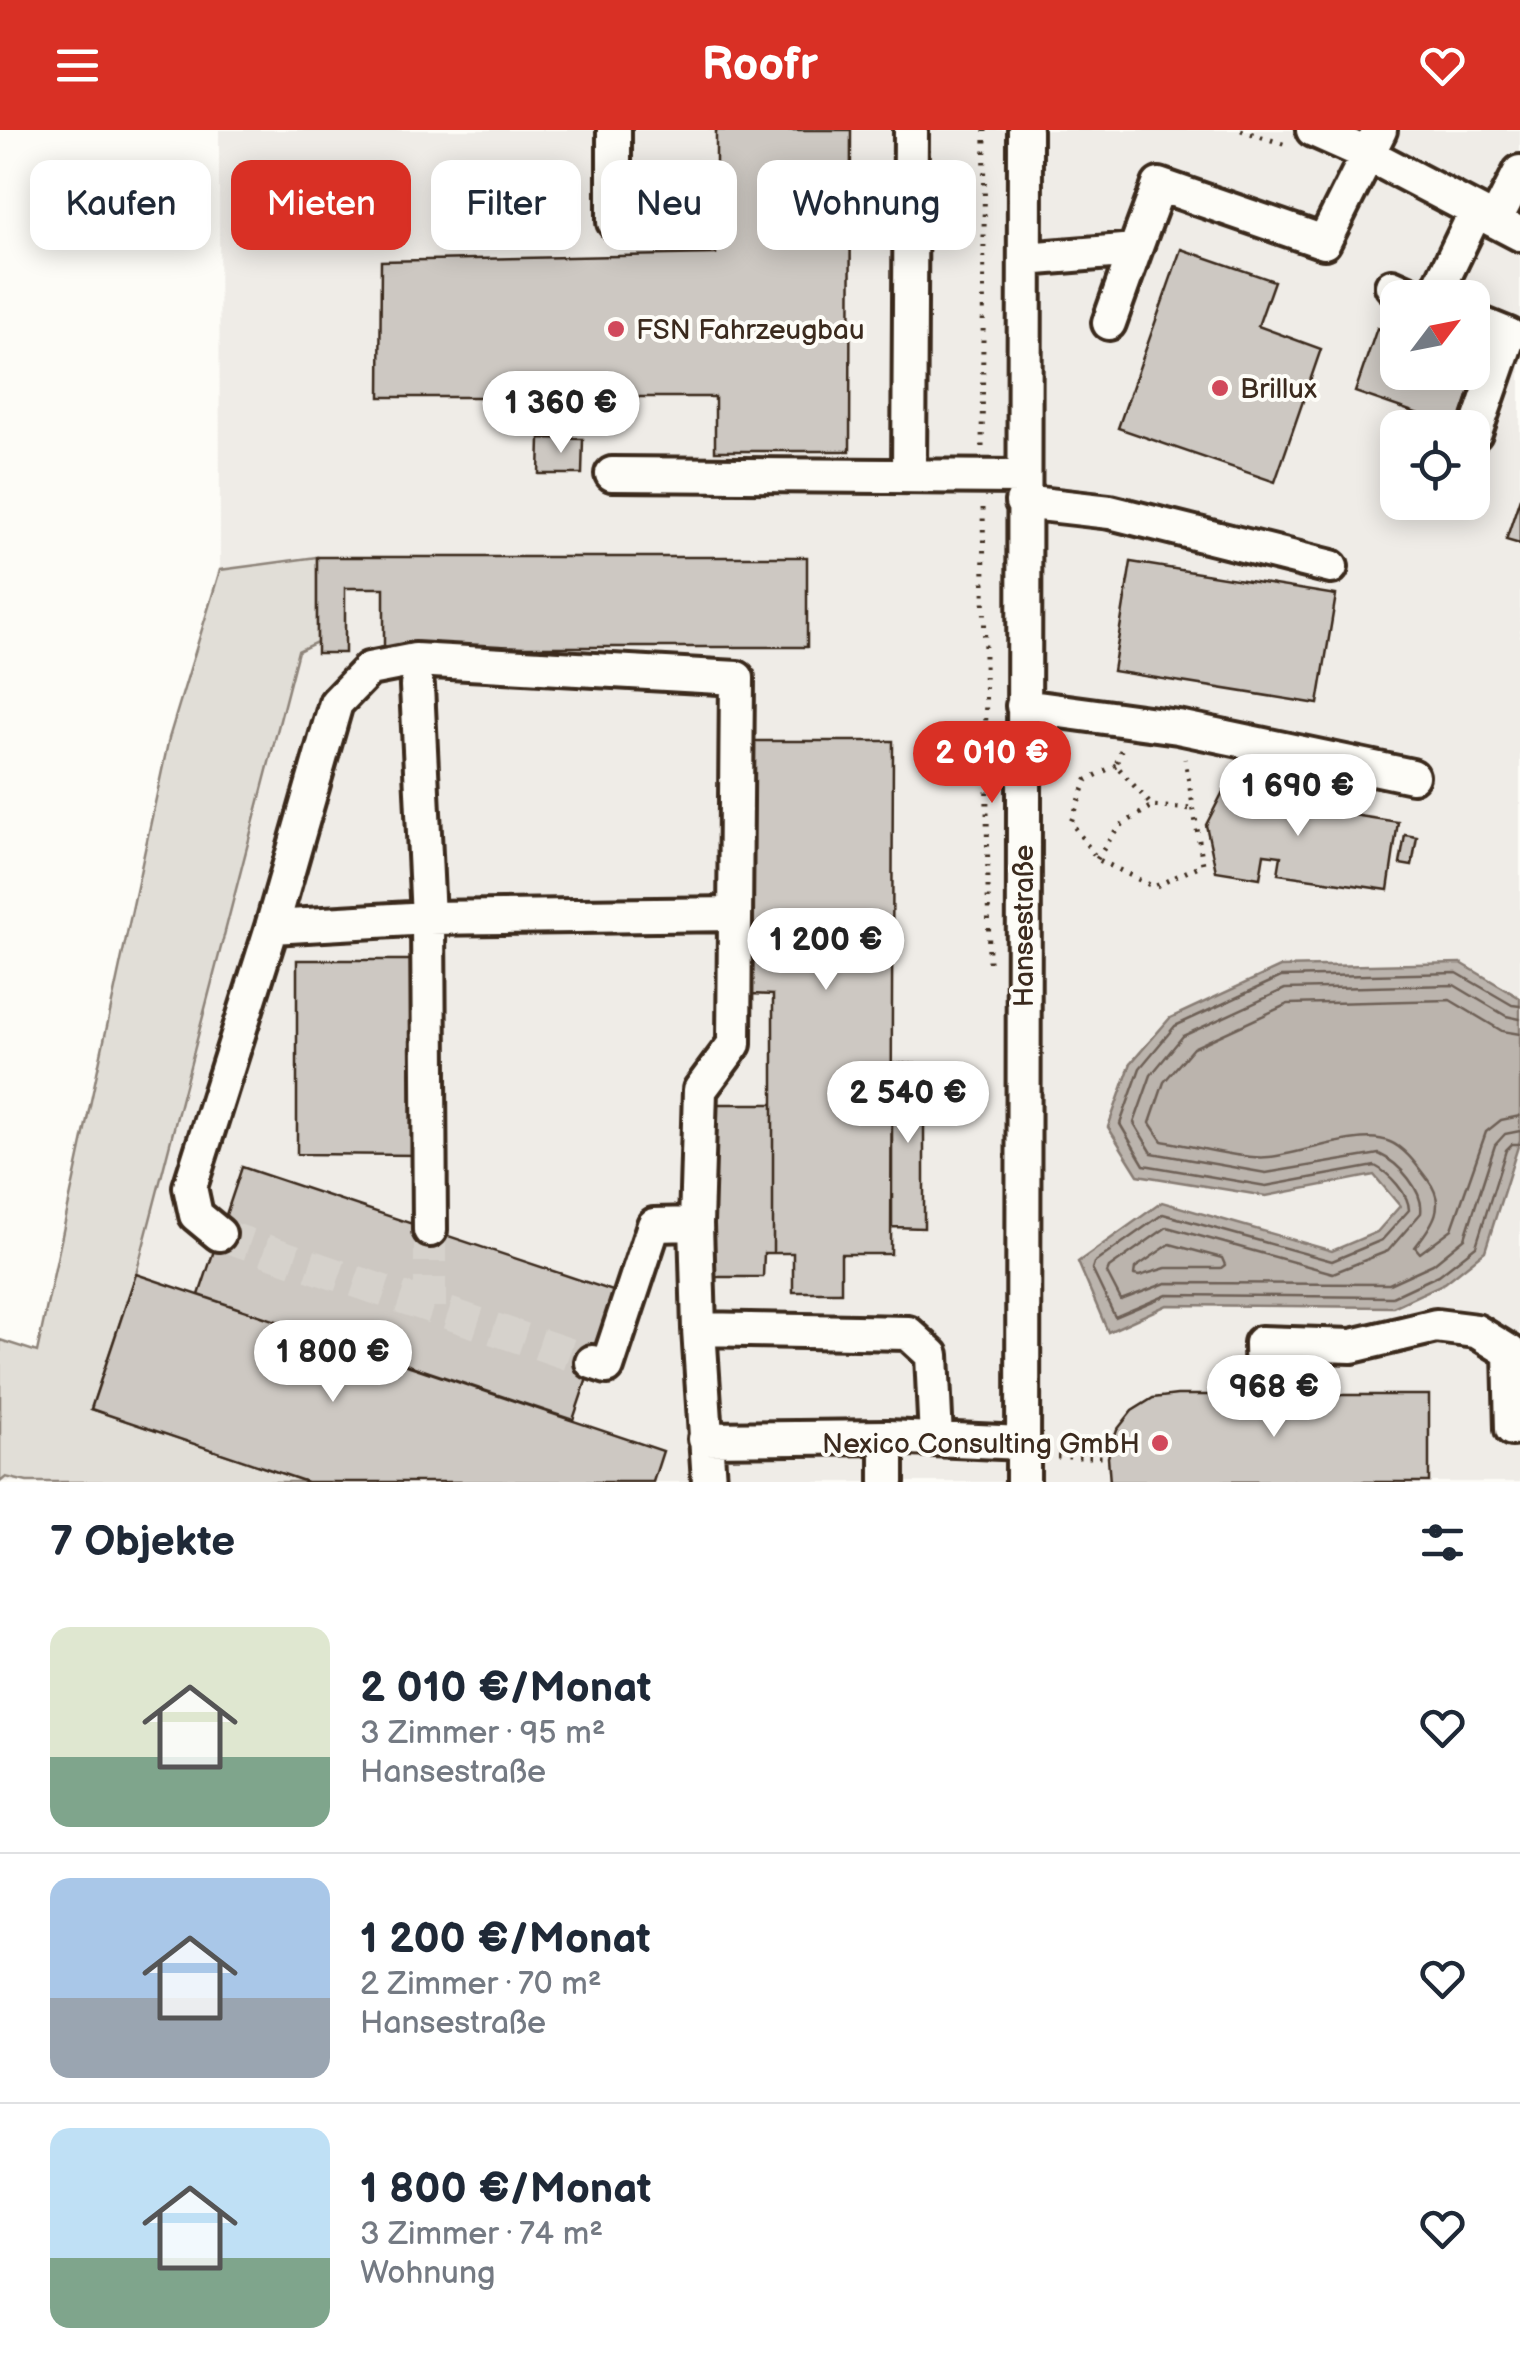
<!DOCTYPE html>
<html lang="de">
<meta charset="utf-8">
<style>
:root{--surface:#fff;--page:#f6f6f7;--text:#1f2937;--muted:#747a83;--line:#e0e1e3;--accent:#d93025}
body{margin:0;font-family:"Balsamiq Sans",sans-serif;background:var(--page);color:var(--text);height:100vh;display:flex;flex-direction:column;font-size:38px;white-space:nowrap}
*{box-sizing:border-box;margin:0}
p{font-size:32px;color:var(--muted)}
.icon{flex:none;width:55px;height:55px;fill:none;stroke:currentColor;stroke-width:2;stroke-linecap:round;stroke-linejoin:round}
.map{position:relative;height:1352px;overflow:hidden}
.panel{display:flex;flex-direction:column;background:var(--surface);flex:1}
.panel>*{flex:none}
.banner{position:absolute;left:30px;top:30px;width:1000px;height:90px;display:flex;gap:20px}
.needle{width:65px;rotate:58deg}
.tools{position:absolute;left:1380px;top:150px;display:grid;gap:20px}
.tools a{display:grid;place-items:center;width:110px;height:110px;border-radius:20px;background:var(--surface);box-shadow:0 5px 25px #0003;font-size:50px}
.price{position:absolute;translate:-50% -85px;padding:0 22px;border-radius:35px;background:#fff;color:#222;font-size:32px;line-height:65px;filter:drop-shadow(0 2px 5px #0008)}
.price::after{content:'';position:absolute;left:50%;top:60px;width:30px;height:22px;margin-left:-15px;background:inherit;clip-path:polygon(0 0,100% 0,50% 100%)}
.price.selected{background:var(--accent);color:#fff}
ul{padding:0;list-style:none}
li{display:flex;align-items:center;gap:30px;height:250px;padding:0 50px}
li+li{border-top:2px solid var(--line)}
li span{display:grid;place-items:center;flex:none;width:280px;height:200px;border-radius:20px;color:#555}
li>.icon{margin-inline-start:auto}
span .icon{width:120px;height:120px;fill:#fffc;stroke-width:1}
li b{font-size:42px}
h2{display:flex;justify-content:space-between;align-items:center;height:120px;padding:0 50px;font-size:42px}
.chip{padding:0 35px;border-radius:20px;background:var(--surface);box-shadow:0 5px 25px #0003;font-size:35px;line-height:90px}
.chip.selected{background:var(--accent);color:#fff}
header{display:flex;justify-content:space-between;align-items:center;height:130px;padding:0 50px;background:var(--accent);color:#fff;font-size:45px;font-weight:700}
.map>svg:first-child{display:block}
.built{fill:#efece7;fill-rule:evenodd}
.green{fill:#e1ded7;stroke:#8e847a;stroke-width:2.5}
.water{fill:#bbb4ad;stroke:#887d74;stroke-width:2.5}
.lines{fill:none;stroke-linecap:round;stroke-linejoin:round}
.shore{stroke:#6e6157;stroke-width:2.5}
.building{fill:#cdc8c2;stroke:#3b2a1e;stroke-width:2.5}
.minor-tunnel{stroke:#d6d2cc;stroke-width:32;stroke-dasharray:32 16;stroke-linecap:butt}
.minor-casing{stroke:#3b2a1e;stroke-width:40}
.path{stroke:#3b2a1e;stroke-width:5;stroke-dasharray:2.5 8;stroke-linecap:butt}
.minor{stroke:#fdfcf7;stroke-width:32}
.poi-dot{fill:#d1495b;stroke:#fdfcf7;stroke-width:4}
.labels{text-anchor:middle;stroke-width:8;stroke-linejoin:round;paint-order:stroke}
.poi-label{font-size:28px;fill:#3b2a1e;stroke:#fdfcf7;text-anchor:start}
.street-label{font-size:28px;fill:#3b2a1e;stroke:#fdfcf7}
</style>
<header><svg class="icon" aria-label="menu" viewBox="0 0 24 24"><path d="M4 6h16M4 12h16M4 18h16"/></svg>Roofr<svg class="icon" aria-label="heart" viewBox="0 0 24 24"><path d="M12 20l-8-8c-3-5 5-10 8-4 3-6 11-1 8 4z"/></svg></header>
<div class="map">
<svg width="1520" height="1352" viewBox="0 0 1520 1352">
<rect width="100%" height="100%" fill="#fdfcf7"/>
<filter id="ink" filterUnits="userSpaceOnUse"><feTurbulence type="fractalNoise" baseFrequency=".01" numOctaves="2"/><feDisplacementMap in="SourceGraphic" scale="20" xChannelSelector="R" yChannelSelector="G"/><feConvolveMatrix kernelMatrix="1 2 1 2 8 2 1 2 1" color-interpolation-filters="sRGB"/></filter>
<g filter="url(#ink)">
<path class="built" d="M219,0H1520V1352H0L37,1222L169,608L220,440ZM1398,168H1472V242H1398ZM1398,298H1472V372H1398Z"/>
<path class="green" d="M317,427V512L298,521L136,1144L91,1279L307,1352H27L6,1347L0,1352V1210L37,1222L169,608L220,440Z"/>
<path class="water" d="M1461,833L1520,868V1010L1485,1121L1445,1153L1393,1177L1167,1175L1108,1202L1078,1132L1162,1072L1332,1121L1377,1102L1400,1076L1374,1045L1266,1066L1138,1045L1108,997L1131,933L1170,888L1280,837Z"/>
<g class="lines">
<path class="shore" d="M1520,876L1512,875L1457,843L1281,847L1175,896L1140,938L1120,994L1144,1035L1266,1056L1375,1036C1389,1043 1409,1064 1409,1080L1382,1110L1332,1131L1163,1084L1094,1133L1092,1139L1115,1187L1167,1165L1392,1167L1439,1145L1476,1116L1506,1020L1512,1014H1520
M1520,889L1506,886L1454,855L1285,859L1183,906L1151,945L1134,993L1152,1023L1266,1043L1379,1024C1399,1033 1424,1061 1421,1083L1388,1121L1333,1143L1167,1097L1109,1138L1107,1143L1121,1170L1166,1153L1389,1154L1433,1134L1465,1108L1495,1015L1505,1004L1520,1001
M1520,904L1502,901L1450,870L1288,874L1193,918L1164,952L1150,993L1162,1011C1191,1015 1242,1030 1269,1027C1301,1024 1362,999 1390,1012C1405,1018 1418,1037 1428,1050C1448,1076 1431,1096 1415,1117L1420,1123L1452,1099L1486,1002L1501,990L1520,986
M1170,1114L1222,1128L1225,1135L1221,1138H1166L1139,1146L1134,1145L1135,1138Z"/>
</g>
<path class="building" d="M716,0H851L850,321H715V267H380L381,131L716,124Z
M1181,119L1274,151L1258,196L1321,219L1275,352L1118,298Z
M1377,198L1398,205V242H1472V220L1482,223L1458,298H1443L1417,289L1419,284L1355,262Z
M540,308L583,309L582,344H539Z
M1520,368V414L1506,410Z
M317,427H807V517H384V458H345V523H317Z
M1131,432L1336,465L1318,574L1113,541Z
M751,611H893L891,1124H841V1162H793V1123H773V865L750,864Z
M1231,646L1275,652L1271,679L1288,682L1289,675L1398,692L1388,760L1278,744L1281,726L1264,724L1260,748L1216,741L1206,695Z
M1405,705L1417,707L1412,736L1400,734Z
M297,830H420V1025L297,1024Z
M892,933L924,934V1098L892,1097Z
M713,974H773V1123H764L763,1147H713Z
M242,1037L616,1162L573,1290L199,1165Z
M136,1144L663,1321L653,1352H307L91,1279Z
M1177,1265H1429V1352H1110L1108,1327L1117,1300L1132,1281L1153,1268Z"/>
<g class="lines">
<path class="minor-tunnel" d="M430,1100V1177L592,1232
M219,1104L430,1177"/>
<g class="minor-casing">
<path id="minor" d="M1313,0L1367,24L1520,104
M1495,91L1520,42
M614,92V0
M1135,120L1159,55L1324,112L1380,0
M1025,129L1135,120L1109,193
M1392,156L1419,168
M1434,168L1476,81
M1472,190L1509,205L1475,303
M612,344L1022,347
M909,346L911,0
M1022,372L1110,382L1331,437
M417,556L428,788L430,1100
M1023,576L1178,597L1412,646
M272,797L428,788L735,784
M219,1104L196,1085L190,1057L272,797L336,573L369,539L415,530L737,548L734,914L700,960L696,1094L699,1199L709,1352
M699,1199L908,1203L932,1225L936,1309
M592,1232L607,1237L654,1095L696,1094
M1262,1265L1261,1213L1352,1216L1436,1196L1476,1201L1510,1222L1512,1299
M705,1309L887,1307L1023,1313
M887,1352V1307
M1023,1352L1025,0"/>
</g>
<path class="path" d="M1241,0L1286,15
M982,317L985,0
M983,378L989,832
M1121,620L1116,635L1152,676L1193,679
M1116,635L1087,650L1071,692L1097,729L1154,757L1203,734L1185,629
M1097,729L1118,697L1151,677
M1057,1327H1108"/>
<use href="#minor" class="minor"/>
</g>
</g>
<g class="poi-dot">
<circle cx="616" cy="199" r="10"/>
<circle cx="1220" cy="258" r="10"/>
<circle cx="1160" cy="1313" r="10"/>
</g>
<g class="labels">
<g class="poi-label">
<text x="636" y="209">FSN Fahrzeugbau</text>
<text x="1240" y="268">Brillux</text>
<text x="1140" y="1323" text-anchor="end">Nexico Consulting GmbH</text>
</g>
<g class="street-label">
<text transform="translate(1023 796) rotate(-90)" y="10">Hansestraße</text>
</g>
</g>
</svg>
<div class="tools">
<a><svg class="needle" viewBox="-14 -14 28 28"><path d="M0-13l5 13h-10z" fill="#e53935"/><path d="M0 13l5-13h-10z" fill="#747a83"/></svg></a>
<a><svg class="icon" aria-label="locate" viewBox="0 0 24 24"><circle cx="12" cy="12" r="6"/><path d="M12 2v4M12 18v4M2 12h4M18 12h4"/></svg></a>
</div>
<b class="price" style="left:561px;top:326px">1 360 €</b>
<b class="price selected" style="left:992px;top:676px">2 010 €</b>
<b class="price" style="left:1298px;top:709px">1 690 €</b>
<b class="price" style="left:826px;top:863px">1 200 €</b>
<b class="price" style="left:908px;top:1016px">2 540 €</b>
<b class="price" style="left:333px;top:1275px">1 800 €</b>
<b class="price" style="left:1274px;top:1310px">968 €</b>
<div class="banner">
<a class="chip">Kaufen</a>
<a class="chip selected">Mieten</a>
<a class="chip">Filter</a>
<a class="chip">Neu</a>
<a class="chip">Wohnung</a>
</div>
</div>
<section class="panel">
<h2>7 Objekte<svg class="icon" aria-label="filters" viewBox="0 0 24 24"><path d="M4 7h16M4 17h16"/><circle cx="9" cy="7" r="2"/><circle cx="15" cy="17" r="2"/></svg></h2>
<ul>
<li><span style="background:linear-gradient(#dfe7d0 65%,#7fa58c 0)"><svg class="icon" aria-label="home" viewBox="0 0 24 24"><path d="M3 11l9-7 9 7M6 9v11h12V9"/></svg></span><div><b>2 010 €/Monat</b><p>3 Zimmer · 95 m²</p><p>Hansestraße</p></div><svg class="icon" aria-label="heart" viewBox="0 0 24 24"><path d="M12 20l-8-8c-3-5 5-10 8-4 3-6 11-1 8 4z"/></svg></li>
<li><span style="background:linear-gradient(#a9c7e8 60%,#9aa5b1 0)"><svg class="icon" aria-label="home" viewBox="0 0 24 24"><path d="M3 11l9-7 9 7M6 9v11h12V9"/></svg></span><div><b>1 200 €/Monat</b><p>2 Zimmer · 70 m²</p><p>Hansestraße</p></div><svg class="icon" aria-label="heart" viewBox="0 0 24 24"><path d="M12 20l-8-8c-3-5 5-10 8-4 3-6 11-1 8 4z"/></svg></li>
<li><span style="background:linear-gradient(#bfe0f5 65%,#7fa58c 0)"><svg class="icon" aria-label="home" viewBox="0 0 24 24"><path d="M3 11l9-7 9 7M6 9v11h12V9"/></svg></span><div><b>1 800 €/Monat</b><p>3 Zimmer · 74 m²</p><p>Wohnung</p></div><svg class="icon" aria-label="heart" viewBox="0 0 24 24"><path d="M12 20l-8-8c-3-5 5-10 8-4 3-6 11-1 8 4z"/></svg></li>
</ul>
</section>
